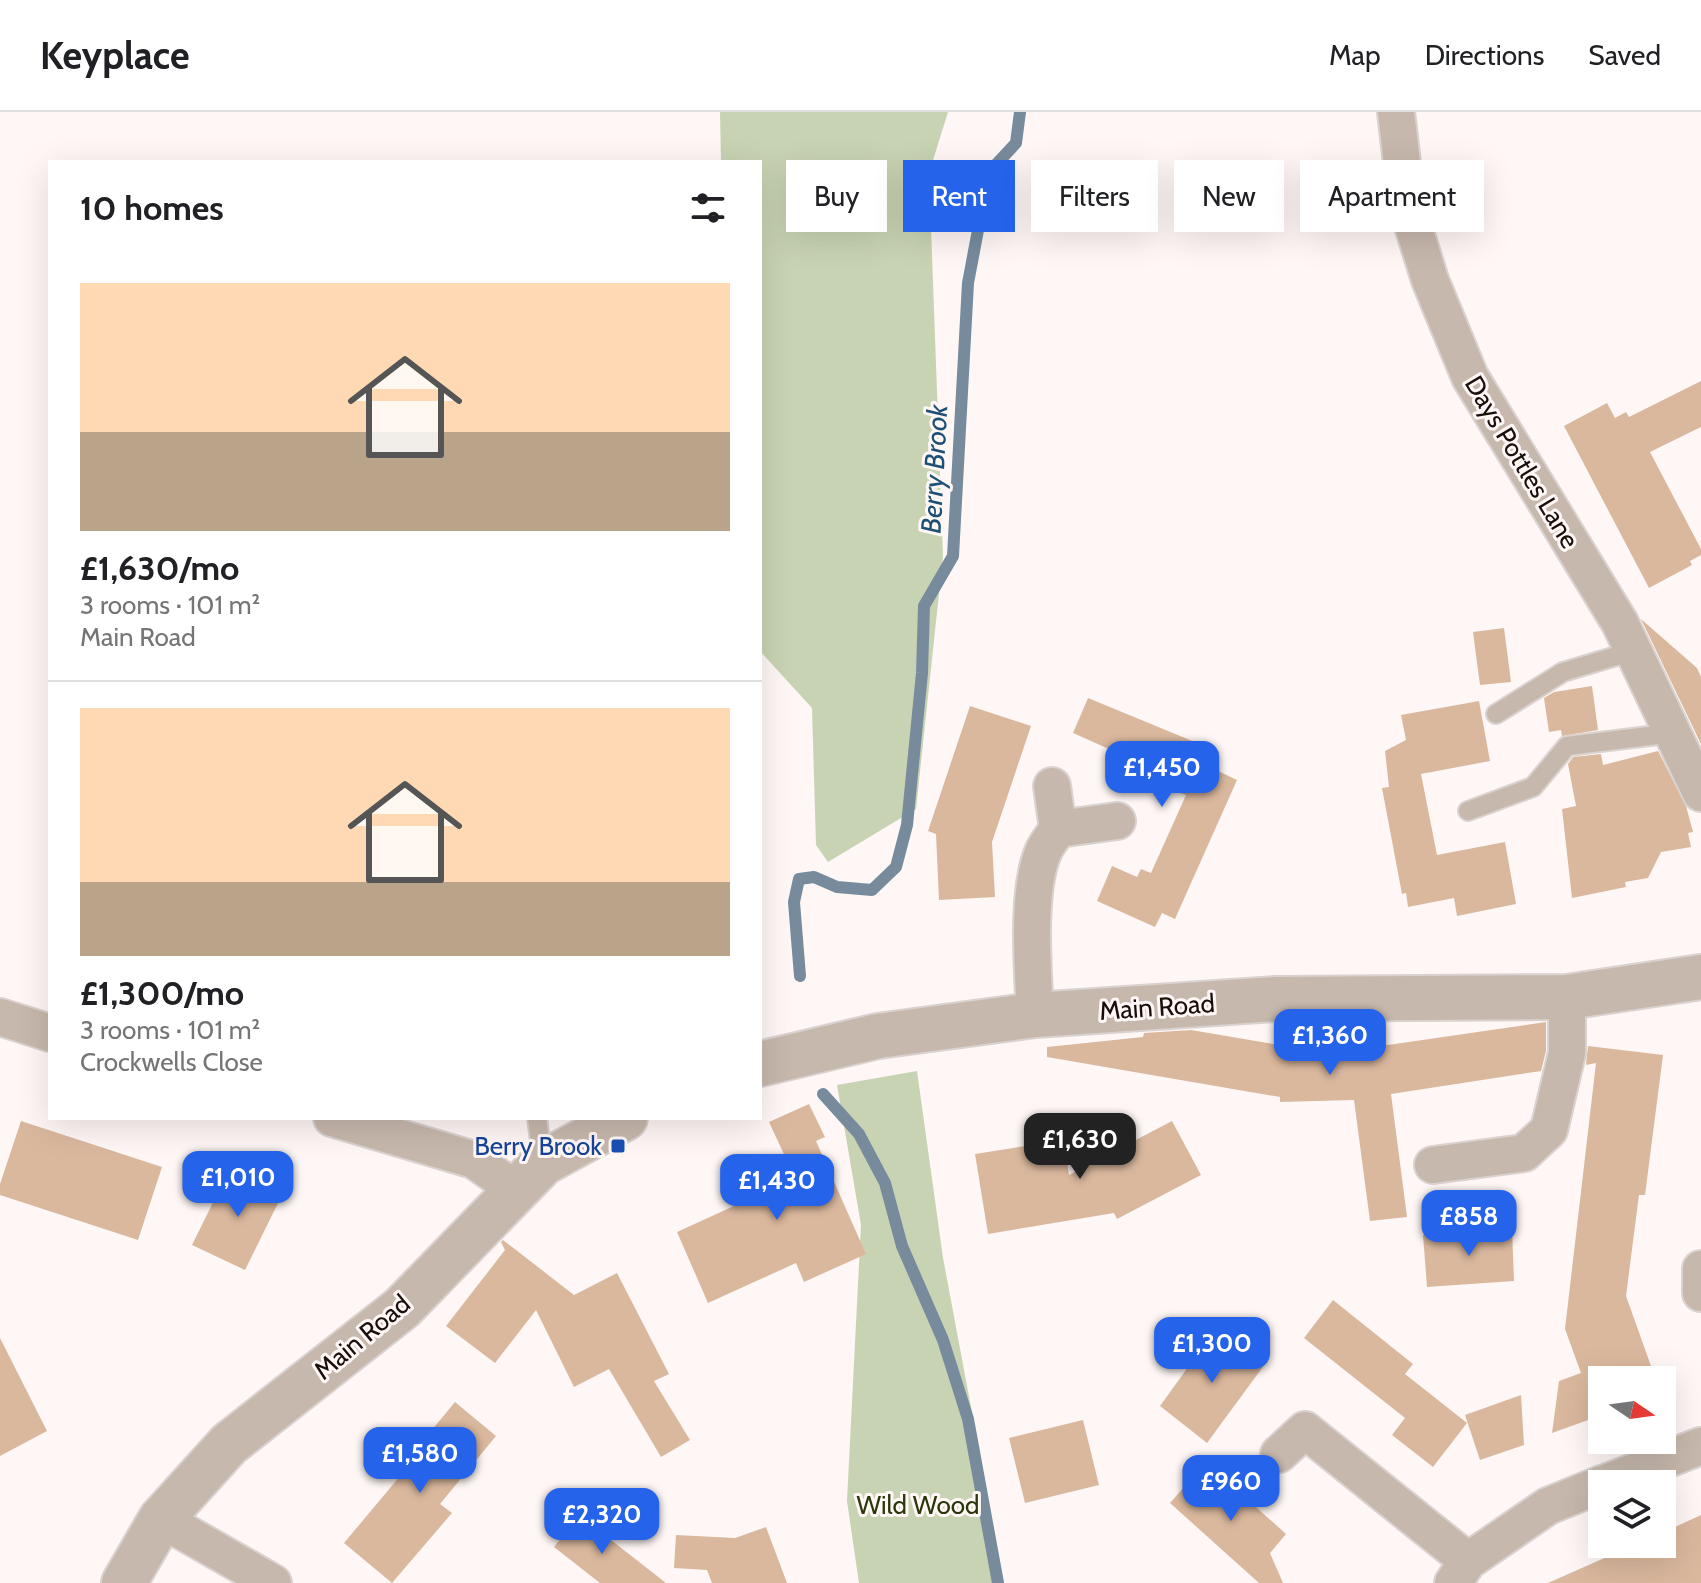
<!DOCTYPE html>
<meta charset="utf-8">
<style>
:root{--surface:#fff;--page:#f6f6f6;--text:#202124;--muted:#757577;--line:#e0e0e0;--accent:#2563eb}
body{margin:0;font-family:Cabin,sans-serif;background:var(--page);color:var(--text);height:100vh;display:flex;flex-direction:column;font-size:30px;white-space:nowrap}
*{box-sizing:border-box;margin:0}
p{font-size:26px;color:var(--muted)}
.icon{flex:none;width:44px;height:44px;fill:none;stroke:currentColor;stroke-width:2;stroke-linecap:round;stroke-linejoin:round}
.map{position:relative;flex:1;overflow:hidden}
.drawer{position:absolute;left:48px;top:48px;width:714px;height:960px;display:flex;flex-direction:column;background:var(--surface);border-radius:0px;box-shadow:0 8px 32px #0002}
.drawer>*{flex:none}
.top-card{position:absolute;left:786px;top:48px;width:760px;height:72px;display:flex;gap:16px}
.needle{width:52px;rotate:103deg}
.controls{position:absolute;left:1588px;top:1254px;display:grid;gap:16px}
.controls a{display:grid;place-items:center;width:88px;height:88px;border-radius:0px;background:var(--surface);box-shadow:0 8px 32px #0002;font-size:40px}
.price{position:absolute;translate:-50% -68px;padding:0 18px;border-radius:16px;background:var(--accent);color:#fff;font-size:26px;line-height:52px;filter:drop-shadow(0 2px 4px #0008)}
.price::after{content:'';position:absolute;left:50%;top:48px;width:24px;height:18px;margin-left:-12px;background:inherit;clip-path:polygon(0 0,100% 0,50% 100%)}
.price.selected{background:#222;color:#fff}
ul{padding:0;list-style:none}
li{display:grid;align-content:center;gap:16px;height:424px;padding:0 32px}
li+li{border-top:2px solid var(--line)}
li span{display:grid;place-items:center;height:248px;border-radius:0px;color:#555}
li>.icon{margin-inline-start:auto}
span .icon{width:144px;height:144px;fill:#fffc;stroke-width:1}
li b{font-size:34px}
h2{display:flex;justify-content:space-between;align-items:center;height:96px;padding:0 32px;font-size:34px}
.tag{padding:0 28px;border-radius:0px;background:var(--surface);box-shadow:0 8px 32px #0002;font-size:28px;line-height:72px}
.tag.selected{background:var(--accent);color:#fff}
header{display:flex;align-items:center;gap:48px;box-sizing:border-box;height:112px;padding:0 40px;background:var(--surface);border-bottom:2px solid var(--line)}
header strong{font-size:38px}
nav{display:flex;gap:44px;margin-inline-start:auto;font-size:28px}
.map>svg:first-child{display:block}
.green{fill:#c8d3b3}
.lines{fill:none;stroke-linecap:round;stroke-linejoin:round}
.stream{stroke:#778b9d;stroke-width:12}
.building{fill:#dab89e}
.service-casing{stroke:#d9d2cf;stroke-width:22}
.minor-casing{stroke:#d9d2cf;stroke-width:40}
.tertiary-casing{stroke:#d9d2cf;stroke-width:48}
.service{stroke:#c7b8ad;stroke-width:18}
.minor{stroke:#c7b8ad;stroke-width:36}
.tertiary{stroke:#c7b8ad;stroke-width:44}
.transit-dot{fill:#1a4fb4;stroke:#fef7f5;stroke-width:3}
.labels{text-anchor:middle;stroke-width:6;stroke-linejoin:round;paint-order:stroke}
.street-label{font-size:26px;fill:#180e0a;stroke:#fef7f5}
.transit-label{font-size:26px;fill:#164399;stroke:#fef7f5;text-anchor:end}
.park-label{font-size:26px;fill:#2b360a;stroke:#fef7f5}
.water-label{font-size:28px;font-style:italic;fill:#1e4f75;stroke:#fef7f5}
</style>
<header>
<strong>Keyplace</strong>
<nav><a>Map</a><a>Directions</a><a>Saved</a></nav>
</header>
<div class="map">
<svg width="1701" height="1471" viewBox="0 0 1701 1471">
<rect width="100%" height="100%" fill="#fef7f5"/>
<path class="green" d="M720,0H948L929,61L943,444L916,697L828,750L816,733L812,596L760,539V50H721Z
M917,959L943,1146L1004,1471H859L847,1389L861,1113L837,973Z"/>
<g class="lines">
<path class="stream" d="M800,864L794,790L799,767L814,765L837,775L872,778L896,755L907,713L922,561L924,494L953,444L968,171L989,60L1016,31L1020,0
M823,982L859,1022L885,1071L902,1134L943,1228L968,1307L998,1471"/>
</g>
<path class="building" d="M1701,269V315L1650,340L1701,437V443L1690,449L1692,453L1649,476L1564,314L1607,291L1615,306L1626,300L1629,305Z
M1641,507L1697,556L1701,565V632Z
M1504,516L1511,570L1480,573L1473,520Z
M1592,574L1598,618L1562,624L1561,618L1549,620L1544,586L1554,580Z
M1088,586L1219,640L1212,656L1237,668L1175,807L1162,801L1155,815L1097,789L1112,754L1137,765L1141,757L1151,761L1186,683L1180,681L1185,671L1073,621Z
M1479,589L1490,649L1421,662L1437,743L1505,730L1516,792L1457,804L1454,786L1408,795L1406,781L1402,782L1382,676L1389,675L1385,639L1406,628L1401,603Z
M970,594L1031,614L992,730L995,785L939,788L936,722L928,719Z
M1658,639L1686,694L1693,720L1688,721L1691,735L1661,740L1648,766L1625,770L1626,775L1572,786L1562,697L1576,694L1568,652L1573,645L1601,642L1603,653Z
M1546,910V939L1541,959L1391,982L1407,1105L1370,1109L1354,988L1280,990V985L1047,945V935L1143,925L1144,921L1191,918L1279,933V923L1374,920V935Z
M1588,934L1663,943L1645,1083H1639L1626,1184L1656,1268H1602V1303L1552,1321L1559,1269L1581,1261L1565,1217L1596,951L1586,953Z
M809,992L825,1025L816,1029L866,1142L804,1170L796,1151L708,1191L677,1120L795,1066L769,1010Z
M21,1009L162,1055L138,1128L0,1083V1072Z
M1172,1009L1201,1063L1117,1107L1114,1101L988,1122L975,1042L1063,1028L1069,1063Z
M230,1056L283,1081L245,1158L192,1133Z
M1512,1117L1514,1169L1427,1175L1423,1123Z
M503,1128L574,1183L617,1161L669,1262L654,1269L690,1328L661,1345L609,1257L574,1275L536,1198L495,1251L446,1214L505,1138L501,1130Z
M1333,1188L1413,1252L1405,1262L1467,1311L1433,1355L1392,1323L1405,1306L1304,1226Z
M1217,1215L1265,1252L1207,1331L1160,1294Z
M0,1226L47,1319L0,1344Z
M1521,1283L1524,1333L1480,1348L1465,1303Z
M455,1290L496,1324L440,1392L452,1401L392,1471L344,1431L416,1345L412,1342Z
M1083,1308L1099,1373L1025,1391L1009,1326Z
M1206,1350L1286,1422L1270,1441L1283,1471H1259L1170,1391Z
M579,1403L666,1471H600L554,1435Z
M1701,1403V1471H1548L1636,1432H1662V1421Z
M766,1415L787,1471H712L707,1458L674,1456L676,1423L735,1426Z"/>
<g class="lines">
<g class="service-casing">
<path id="service" d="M1496,602L1563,560L1633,539
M1468,699L1533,675L1567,634L1674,621
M537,1006L543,1051"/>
</g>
<g class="minor-casing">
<path id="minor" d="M1396,0L1407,94L1430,168L1470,265L1620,511L1701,681
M1052,674L1058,717
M1035,903C1033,859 1026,777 1044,738C1048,730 1054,723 1058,717L1117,709
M0,905L50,921
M332,1006L474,1048L515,1077
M1433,1053L1524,1041L1549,1018L1567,941V885
M1701,1157V1181
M1279,1342L1305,1318L1468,1449
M1603,1372L1701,1334
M161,1407L273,1471
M1453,1471L1468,1449L1548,1394L1602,1372"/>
</g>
<g class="tertiary-casing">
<path id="tertiary" d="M760,952L878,924L1035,903L1275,887L1567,885L1701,865
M124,1471L161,1407L229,1332L402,1196L543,1051L625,1006"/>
</g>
<use href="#service" class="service"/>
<use href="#minor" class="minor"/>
<use href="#tertiary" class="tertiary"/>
</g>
<rect class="transit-dot" x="610" y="1026" width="16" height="16" rx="4"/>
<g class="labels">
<g class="street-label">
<text transform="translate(1522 350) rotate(59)" y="9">Days Pottles Lane</text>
<text transform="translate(1157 895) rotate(-4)" y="9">Main Road</text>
<text transform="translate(362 1225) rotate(-40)" y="9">Main Road</text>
</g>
<g class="transit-label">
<text x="602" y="1043">Berry Brook</text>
</g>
<g class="park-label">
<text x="918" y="1402">Wild Wood</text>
</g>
<g class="water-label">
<text transform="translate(934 357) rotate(-87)" y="10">Berry Brook</text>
</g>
</g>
</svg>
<div class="controls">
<a><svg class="needle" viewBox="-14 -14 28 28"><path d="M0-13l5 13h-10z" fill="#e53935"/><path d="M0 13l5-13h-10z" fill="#757577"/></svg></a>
<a><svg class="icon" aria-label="layers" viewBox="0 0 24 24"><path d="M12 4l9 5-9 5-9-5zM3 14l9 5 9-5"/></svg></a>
</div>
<b class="price" style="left:1162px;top:697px">£1,450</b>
<b class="price" style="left:1330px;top:965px">£1,360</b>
<b class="price selected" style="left:1080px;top:1069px">£1,630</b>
<b class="price" style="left:238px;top:1107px">£1,010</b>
<b class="price" style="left:777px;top:1110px">£1,430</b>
<b class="price" style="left:1469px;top:1146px">£858</b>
<b class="price" style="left:1212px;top:1273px">£1,300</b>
<b class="price" style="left:420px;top:1383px">£1,580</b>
<b class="price" style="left:1231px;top:1411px">£960</b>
<b class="price" style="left:602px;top:1444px">£2,320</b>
<div class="top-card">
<a class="tag">Buy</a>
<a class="tag selected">Rent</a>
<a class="tag">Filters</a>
<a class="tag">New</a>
<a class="tag">Apartment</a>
</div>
<section class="drawer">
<h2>10 homes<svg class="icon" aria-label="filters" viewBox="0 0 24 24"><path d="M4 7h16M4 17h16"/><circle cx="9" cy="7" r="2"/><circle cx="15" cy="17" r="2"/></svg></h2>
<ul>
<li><span style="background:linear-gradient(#ffd9b3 60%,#b9a48a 0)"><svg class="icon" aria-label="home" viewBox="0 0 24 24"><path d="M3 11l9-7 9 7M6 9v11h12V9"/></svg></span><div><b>£1,630/mo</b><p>3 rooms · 101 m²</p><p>Main Road</p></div></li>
<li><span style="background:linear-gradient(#ffd9b3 70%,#b9a48a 0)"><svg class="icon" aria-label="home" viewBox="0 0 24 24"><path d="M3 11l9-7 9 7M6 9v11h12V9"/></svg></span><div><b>£1,300/mo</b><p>3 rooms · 101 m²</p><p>Crockwells Close</p></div></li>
</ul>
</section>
</div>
